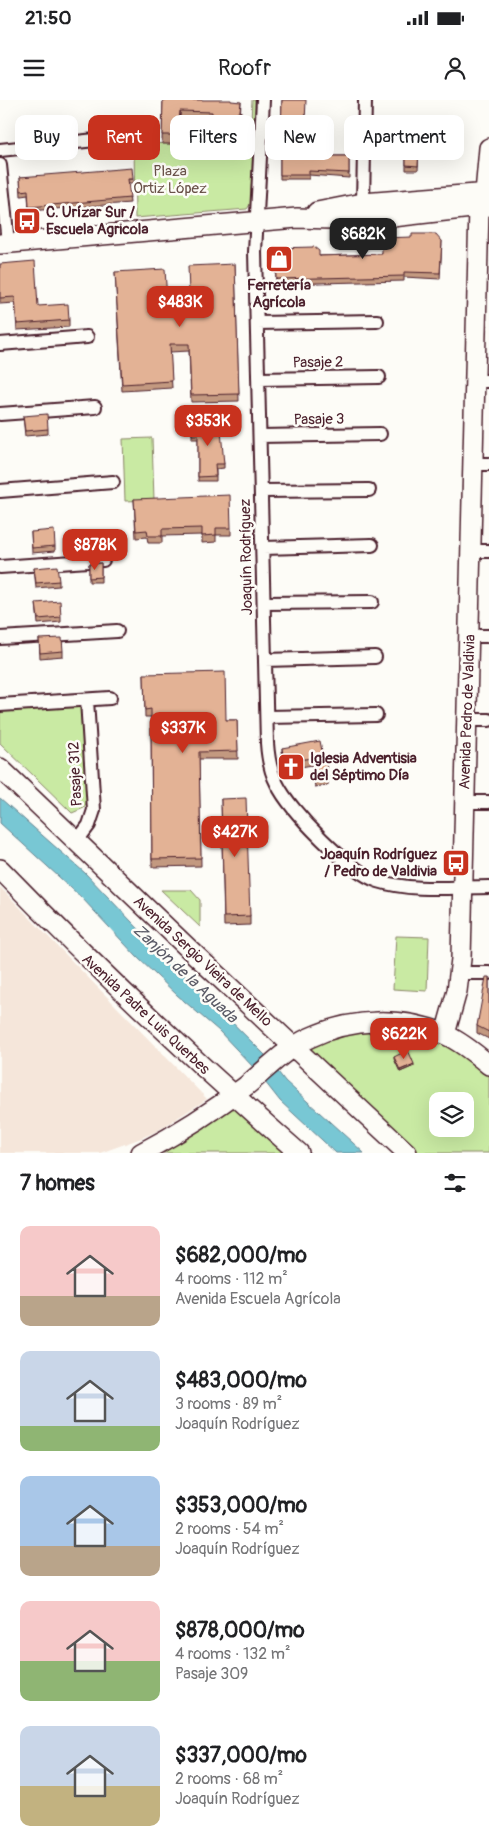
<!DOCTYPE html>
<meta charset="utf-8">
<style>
:root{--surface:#fff;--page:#f6f6f6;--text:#202124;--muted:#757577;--accent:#c8321e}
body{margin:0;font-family:Pangolin,sans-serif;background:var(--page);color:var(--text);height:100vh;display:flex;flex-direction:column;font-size:19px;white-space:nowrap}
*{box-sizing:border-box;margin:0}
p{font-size:16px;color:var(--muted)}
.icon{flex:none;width:28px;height:28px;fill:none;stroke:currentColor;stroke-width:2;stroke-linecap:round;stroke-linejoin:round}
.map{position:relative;height:1053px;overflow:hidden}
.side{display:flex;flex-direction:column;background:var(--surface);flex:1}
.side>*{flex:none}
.hud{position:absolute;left:15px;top:15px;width:460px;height:45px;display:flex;gap:10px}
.controls{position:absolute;left:429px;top:992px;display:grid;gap:10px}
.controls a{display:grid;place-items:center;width:45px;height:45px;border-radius:10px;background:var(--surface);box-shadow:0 5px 20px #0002;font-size:25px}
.price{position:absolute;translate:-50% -42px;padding:0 11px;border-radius:10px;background:var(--accent);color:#fff;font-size:16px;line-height:32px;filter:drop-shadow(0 1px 2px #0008)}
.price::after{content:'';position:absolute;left:50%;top:30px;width:15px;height:11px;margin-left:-8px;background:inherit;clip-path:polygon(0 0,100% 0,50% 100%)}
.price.current{background:#222;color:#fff}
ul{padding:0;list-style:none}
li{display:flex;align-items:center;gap:15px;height:125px;padding:0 20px}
li span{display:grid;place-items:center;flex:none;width:140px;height:100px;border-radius:10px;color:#555}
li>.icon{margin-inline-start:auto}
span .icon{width:60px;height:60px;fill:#fffc;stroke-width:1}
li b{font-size:21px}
h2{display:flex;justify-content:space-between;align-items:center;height:60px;padding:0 20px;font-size:21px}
.pill{padding:0 18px;border-radius:10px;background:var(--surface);box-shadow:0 5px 20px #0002;font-size:18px;line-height:45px}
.pill.current{background:var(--accent);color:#fff}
.status{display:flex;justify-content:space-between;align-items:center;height:35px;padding:0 25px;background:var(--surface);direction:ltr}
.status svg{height:14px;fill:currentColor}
header{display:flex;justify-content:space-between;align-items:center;height:65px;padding:0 20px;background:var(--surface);font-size:22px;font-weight:600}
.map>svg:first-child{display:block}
.built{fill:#f5e6da}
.green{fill:#c9eaa3;stroke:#8a8467;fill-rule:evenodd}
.water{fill:#78c7d4;stroke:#668490}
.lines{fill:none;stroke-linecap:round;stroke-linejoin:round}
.minor-casing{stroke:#4a1f2b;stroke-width:16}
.secondary-casing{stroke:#4a1f2b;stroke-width:22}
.minor{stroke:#fdfcf7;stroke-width:12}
.secondary{stroke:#fdfcf7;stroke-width:19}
.wall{fill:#c39980;stroke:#4a1f2b}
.shaded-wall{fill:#9f7d68;stroke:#4a1f2b}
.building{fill:#e3b295;stroke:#4a1f2b}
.labels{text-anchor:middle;stroke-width:5;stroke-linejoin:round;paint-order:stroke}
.park-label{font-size:15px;fill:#6a5249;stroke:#fdfcf7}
.poi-label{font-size:15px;font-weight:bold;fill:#4a1f2b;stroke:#fdfcf7;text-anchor:start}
.street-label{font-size:15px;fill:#4a1f2b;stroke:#fdfcf7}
.water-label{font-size:16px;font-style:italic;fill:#5a5a66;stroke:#fdfcf7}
</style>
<div class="status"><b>21:50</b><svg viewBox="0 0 49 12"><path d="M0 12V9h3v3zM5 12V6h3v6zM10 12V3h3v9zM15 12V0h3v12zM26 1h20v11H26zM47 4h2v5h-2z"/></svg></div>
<header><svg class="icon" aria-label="menu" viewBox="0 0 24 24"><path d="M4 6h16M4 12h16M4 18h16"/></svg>Roofr<svg class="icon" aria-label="person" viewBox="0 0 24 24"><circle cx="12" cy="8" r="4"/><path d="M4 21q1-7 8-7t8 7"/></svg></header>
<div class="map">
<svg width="489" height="1053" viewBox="0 0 489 1053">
<rect width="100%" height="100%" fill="#fdfcf7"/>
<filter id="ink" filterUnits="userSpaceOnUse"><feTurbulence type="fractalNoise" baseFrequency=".02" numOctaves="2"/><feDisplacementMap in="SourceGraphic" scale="10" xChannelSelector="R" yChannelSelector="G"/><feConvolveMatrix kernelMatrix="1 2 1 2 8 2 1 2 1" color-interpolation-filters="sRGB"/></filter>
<g filter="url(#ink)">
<path class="built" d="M0,787L70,859L207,999L157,1031L139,1039L100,1053H0Z"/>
<path class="green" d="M252,0H255L253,100L247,109L135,118L134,43L250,45Z
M152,338L154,400L125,401L123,339Z
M83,606L89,697L84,708L72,713L0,643V614L2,611Z
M161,790H191L200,800V827Z
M396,836L429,837L427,891L393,889Z
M384,930L420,934L449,945L487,973L489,975V1053H416L302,948L357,931ZM438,1001H465V1029H438Z
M235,1007L287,1053H163Z"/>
<path class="water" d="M0,698L85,773L155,846L266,956L285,981L364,1053H336L280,1001L254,968L219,931L177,895L137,857L82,798L0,723Z"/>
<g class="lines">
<g class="minor-casing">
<path id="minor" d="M263,0L255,152L267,643C268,658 270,671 277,684C290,711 350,772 378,781C413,792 453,787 489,787
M0,50L105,39
M0,65L8,143
M363,103L365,0
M257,223L377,221
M0,244L87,237
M259,279L379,277
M476,281H489
M0,314L95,307
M260,336L380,334
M474,364H489
M0,391L113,382
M261,391L369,390
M263,448L372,445
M472,451H489
M0,467L103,460
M264,503L372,502
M469,536H489
M0,538L117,531
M265,560L375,557
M0,605L110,598
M267,617L376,615
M467,620H489
M465,702H489
M77,741L89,725L94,710L87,600
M460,873H489"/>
</g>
<g class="secondary-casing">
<path id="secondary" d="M317,112L363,103L489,93
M0,144L297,118L366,120L489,106
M0,668L188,848L407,1053
M0,769C96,868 195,962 299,1053
M445,934L457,891L461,859L479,107L485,93L489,48
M141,1053C177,1034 213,1011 246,986C267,969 285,949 309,938C351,918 404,916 446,935C461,942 476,954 489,965"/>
</g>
<use href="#minor" class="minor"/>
<use href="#secondary" class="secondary"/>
</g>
<path class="wall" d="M163,0L241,11L240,20L237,22V27L212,26V21L180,20L178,44H162Z
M282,0L305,22H307V43H281Z
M406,50H419L418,70H406Z
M280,56H349V78L309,75V79H280Z
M20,77L133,79V84H128L130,103L29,111L28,95L21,96Z
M442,141L440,179L404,177V181L276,184L275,148L319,156L382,154Z
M0,164L38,206L69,220V227L17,230L15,203L0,204Z
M235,164L239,301L191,302L189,251L170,252L172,288L122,291L115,172L167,201H185L189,193Z
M23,316L48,329V334L25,336Z
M192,320L215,331L224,364V368L216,369V381H198V339H192Z
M134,399L231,428V435H216V442L202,443V435L162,436V443H148L147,437L136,438Z
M31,432L55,446V451L32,453Z
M101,463V482H89V464Z
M34,468L59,481V486L36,488Z
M36,503L61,517V522L38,524Z
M39,539L63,551V556L40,558Z
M144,574L226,620H237L238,659H199L201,766L152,767L151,617H145Z
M282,648L323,656L328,678V685L315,687L312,665L284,670L282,655Z
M221,699L250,816V825L224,826Z
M489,877V939L477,933V926Z
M394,957L414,966L400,972L394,959Z"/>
<path class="shaded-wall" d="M241,2L240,20L237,22V13Z
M180,11V20L178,44V35Z
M414,964V966L400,972V970Z"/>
<path class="building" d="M163,0H231V1L241,2L240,11L237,13V18L212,17V12L180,11L178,35H162Z
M282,0H306L305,22H307V39L281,38Z
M406,50H419L418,66L406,65Z
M280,56H349V73L309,71V75H280Z
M132,68L133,79H128L130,98L29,107L28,90L21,91L20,77Z
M412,134H436L442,141L440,173L404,172V176L276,179L275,148L314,147L319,151V156L382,154V138L412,137Z
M35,161L38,206L68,204L69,220L17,224L15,197L0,198V164Z
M235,164L239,294L191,295L189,244H170L172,281L122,284L115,172L165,169L167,201H185V193H189L188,166Z
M47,314L48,329L25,331L23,316Z
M215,319V331H221L224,364H215L216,376L198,377V335H192V320Z
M230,395L231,428H216V435L202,436V428L162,429V436H148L147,430L136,431L134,399Z
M54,430L55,446L32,448L31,432Z
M101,463V477L89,478V464Z
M57,466L59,481L36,483L34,468Z
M60,501L61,517L38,519L36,503Z
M62,538L63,551L40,553L39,539Z
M225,572L226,620H237L238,651L199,652L201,758L152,759L151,609L145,610L144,574Z
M320,641L323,656H325L328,678L315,680L312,658L284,662L282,648Z
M246,698L250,816L224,817L221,699Z
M486,877H489V932L477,926Z
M408,950L414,964L400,970L394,957Z"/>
</g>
<defs>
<g id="bus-square" transform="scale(1.4375)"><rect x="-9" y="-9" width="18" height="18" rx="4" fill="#c8321e" stroke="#fdfcf7"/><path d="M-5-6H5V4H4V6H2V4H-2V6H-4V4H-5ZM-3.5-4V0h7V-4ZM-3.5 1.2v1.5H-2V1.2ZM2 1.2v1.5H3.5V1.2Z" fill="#fff"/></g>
<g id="shop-square" transform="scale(1.4375)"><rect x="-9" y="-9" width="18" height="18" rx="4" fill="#c8321e" stroke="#fdfcf7"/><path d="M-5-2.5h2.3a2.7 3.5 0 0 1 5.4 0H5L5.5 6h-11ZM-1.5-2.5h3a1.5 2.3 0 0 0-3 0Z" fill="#fff"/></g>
<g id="church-square" transform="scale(1.4375)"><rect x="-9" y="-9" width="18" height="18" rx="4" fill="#c8321e" stroke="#fdfcf7"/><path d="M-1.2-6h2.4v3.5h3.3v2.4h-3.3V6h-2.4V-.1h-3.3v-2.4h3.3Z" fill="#fff"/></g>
</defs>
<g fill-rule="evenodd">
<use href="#bus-square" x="27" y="121"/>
<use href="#shop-square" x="279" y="159"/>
<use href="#church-square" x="291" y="667"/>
<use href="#bus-square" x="456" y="763"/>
</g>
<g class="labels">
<g class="park-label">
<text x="170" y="76">Plaza<tspan x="170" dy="17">Ortiz López</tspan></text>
</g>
<g class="poi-label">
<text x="46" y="117">C. Urízar Sur /<tspan x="46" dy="17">Escuela Agricola</tspan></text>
<text x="279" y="190" text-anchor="middle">Ferretería<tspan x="279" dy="17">Agrícola</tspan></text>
<text x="310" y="663">Iglesia Adventisia<tspan x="310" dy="17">del Séptimo Día</tspan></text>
<text x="437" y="759" text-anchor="end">Joaquín Rodríguez<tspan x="437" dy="17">/ Pedro de Valdivia</tspan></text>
</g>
<g class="street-label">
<text transform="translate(318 262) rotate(-1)" y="5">Pasaje 2</text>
<text transform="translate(319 319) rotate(-1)" y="5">Pasaje 3</text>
<text transform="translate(246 457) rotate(-91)" y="5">Joaquín Rodríguez</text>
<text transform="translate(467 612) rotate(-88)" y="5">Avenida Pedro de Valdivia</text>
<text transform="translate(75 674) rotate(-93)" y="5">Pasaje 312</text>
<text transform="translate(203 861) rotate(43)" y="5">Avenida Sergio Vieira de Mello</text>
<text transform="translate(146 914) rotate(43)" y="5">Avenida Padre Luis Querbes</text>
</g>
<g class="water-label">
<text transform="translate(186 873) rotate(43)" y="6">Zanjón de la Aguada</text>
</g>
</g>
</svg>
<div class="controls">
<a><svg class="icon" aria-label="layers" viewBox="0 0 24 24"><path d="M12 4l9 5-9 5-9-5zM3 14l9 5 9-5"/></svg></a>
</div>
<b class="price current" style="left:363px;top:160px">$682K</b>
<b class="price" style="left:180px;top:228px">$483K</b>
<b class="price" style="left:208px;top:347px">$353K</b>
<b class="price" style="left:95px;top:471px">$878K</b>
<b class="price" style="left:183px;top:654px">$337K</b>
<b class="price" style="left:235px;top:758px">$427K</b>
<b class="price" style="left:404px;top:960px">$622K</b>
<div class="hud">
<a class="pill">Buy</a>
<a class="pill current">Rent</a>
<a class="pill">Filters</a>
<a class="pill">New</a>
<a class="pill">Apartment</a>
</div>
</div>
<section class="side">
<h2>7 homes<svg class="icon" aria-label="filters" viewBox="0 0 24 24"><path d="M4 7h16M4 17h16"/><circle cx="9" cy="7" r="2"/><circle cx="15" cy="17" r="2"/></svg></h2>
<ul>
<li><span style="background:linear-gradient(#f6c9c9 70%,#b9a48a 0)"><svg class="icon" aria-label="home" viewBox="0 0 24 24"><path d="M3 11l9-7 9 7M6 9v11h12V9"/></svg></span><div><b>$682,000/mo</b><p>4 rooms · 112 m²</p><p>Avenida Escuela Agrícola</p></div></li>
<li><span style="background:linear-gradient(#c9d6e8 75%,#8fb573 0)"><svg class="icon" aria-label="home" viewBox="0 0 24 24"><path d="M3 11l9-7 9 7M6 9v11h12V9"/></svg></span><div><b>$483,000/mo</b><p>3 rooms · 89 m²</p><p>Joaquín Rodríguez</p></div></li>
<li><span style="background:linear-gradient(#a9c7e8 70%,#b9a48a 0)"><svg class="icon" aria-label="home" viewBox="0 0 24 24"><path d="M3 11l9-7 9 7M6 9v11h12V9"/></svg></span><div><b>$353,000/mo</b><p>2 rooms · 54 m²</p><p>Joaquín Rodríguez</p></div></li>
<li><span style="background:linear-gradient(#f6c9c9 60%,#8fb573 0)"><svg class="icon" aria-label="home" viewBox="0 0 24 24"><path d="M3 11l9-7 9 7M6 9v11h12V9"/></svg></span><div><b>$878,000/mo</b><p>4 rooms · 132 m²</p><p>Pasaje 309</p></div></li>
<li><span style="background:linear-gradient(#c9d6e8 60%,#c2b280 0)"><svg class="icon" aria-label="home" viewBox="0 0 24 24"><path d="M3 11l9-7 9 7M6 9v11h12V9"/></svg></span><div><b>$337,000/mo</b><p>2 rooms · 68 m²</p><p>Joaquín Rodríguez</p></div></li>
</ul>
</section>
